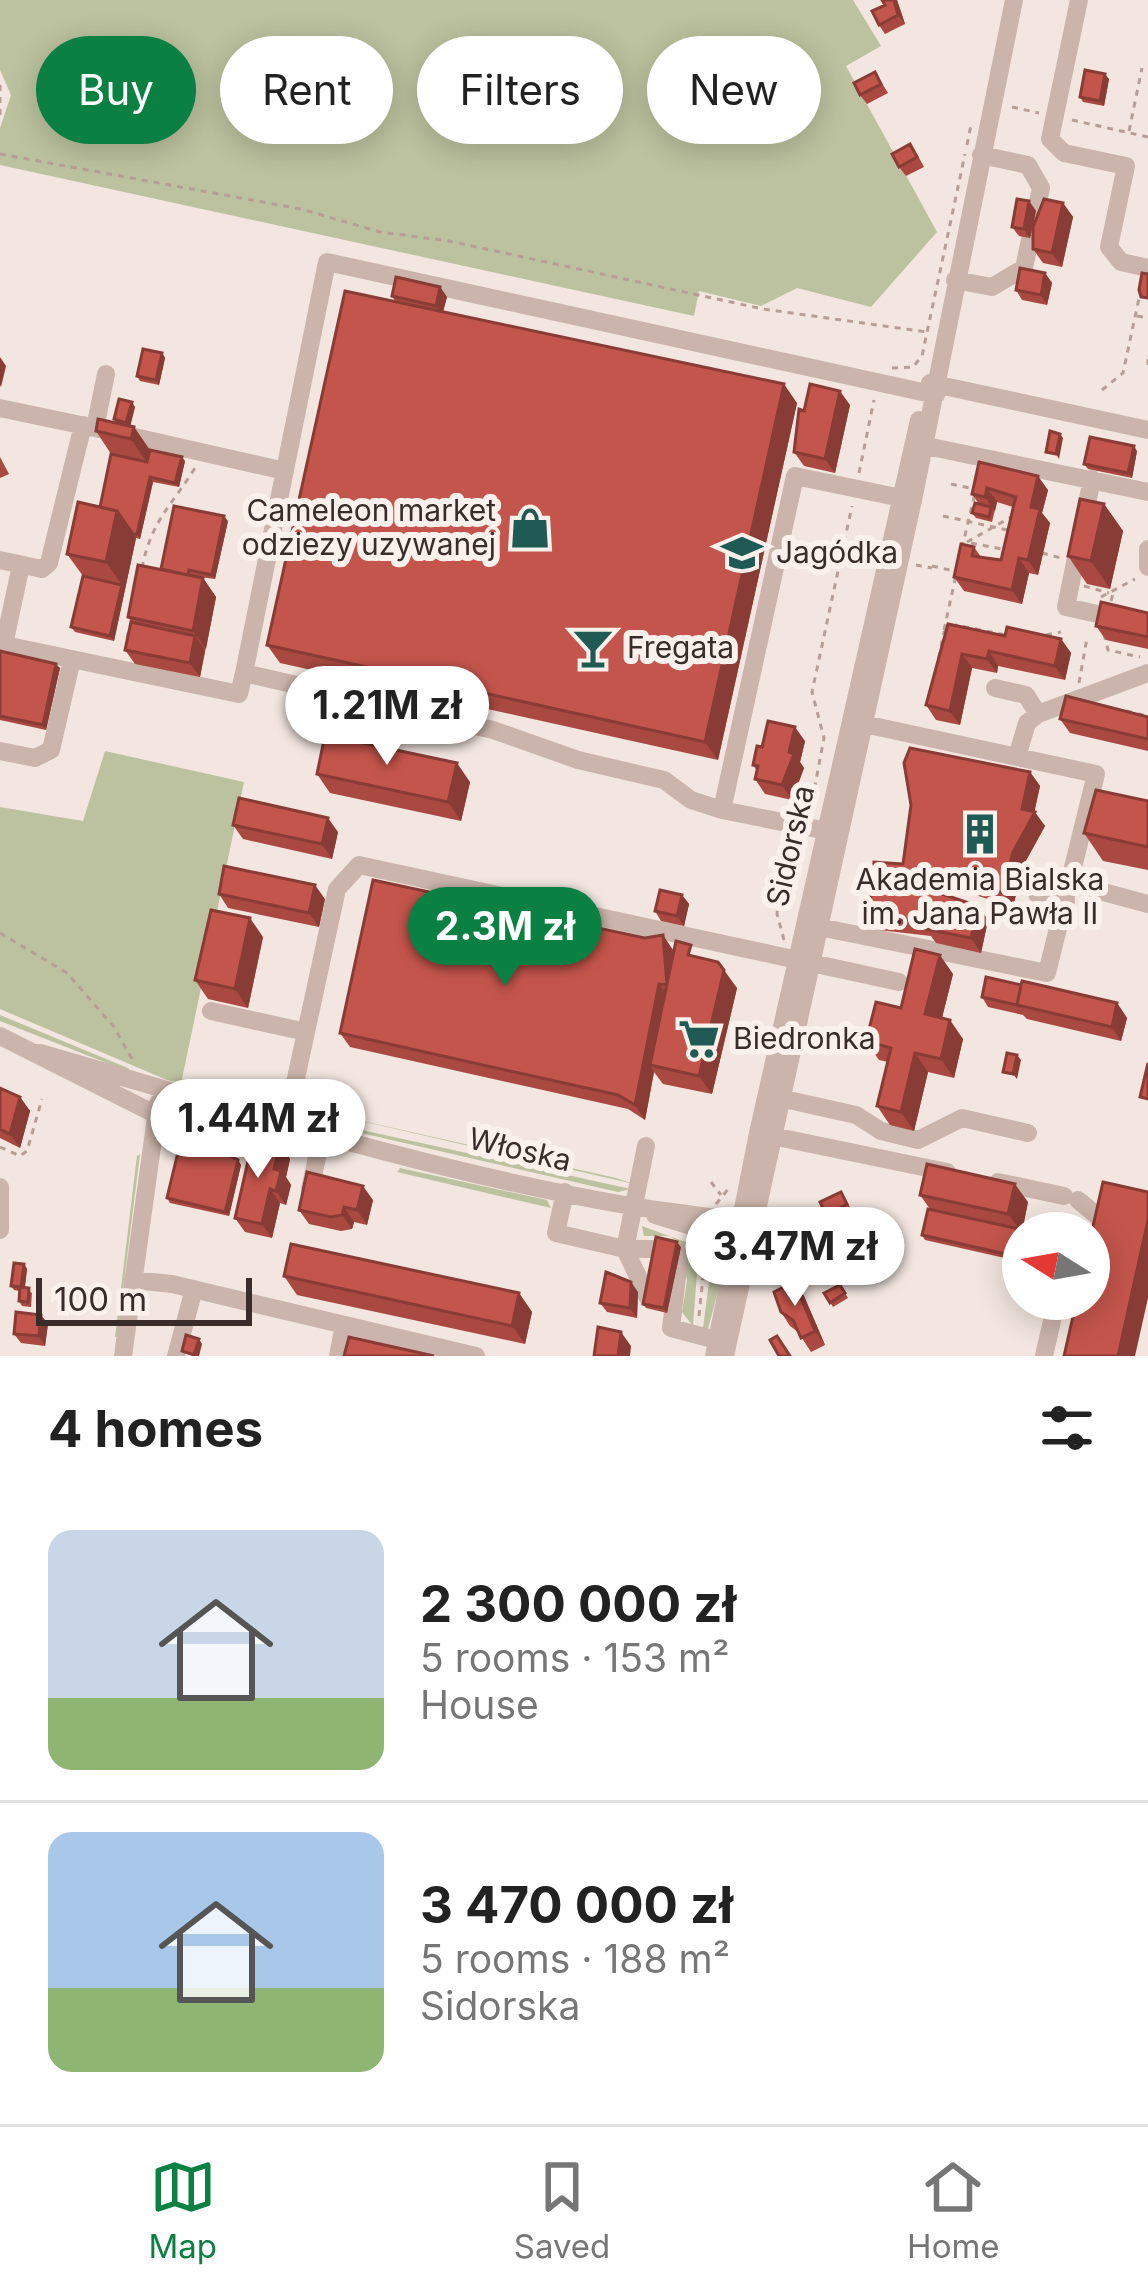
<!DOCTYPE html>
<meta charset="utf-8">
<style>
:root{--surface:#fff;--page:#f6f6f6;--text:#222;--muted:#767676;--line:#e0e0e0;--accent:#0b8043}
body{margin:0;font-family:Inter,sans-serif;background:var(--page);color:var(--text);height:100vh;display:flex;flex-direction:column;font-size:45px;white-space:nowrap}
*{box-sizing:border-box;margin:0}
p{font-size:39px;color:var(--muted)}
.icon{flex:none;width:66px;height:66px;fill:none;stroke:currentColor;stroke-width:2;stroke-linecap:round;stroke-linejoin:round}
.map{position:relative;height:1356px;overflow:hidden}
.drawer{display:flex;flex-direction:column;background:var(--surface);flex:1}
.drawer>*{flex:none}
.guide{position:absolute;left:36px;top:36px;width:1077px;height:108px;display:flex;gap:24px}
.needle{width:78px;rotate:281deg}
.fabs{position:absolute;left:1002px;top:1212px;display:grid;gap:24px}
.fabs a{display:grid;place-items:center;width:108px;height:108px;border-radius:50%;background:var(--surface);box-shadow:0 6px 30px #0003;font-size:60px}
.scale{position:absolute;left:36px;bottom:30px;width:216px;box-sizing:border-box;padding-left:12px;border:6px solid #392c2a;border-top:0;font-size:33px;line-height:42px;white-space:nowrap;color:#392c2a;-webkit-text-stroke:9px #faf1ec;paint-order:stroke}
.price{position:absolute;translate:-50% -102px;padding:0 27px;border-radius:42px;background:#fff;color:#222;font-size:39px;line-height:78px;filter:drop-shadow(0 3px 6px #0008)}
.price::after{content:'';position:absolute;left:50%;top:72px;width:36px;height:27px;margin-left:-18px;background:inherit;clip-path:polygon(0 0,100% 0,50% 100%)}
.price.selected{background:var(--accent);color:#fff}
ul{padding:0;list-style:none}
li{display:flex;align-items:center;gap:36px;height:300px;padding:0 48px}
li+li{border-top:3px solid var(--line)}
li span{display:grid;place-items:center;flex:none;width:336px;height:240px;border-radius:24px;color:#555}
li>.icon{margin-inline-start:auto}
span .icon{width:144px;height:144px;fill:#fffc;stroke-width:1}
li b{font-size:51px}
h2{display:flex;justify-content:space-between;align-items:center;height:144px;padding:0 48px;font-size:51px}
.pill{padding:0 42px;border-radius:54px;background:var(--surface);box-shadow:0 6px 30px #0003;font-size:42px;line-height:108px}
.pill.selected{background:var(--accent);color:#fff}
.menu{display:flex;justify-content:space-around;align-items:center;height:168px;border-top:3px solid var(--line);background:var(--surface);font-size:33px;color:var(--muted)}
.menu a{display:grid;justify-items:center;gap:6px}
.menu .selected{color:var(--accent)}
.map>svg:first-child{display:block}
.green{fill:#bcc29f}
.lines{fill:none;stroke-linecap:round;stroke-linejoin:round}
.path{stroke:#b79e95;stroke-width:3;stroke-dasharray:6 6;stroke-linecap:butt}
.minor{stroke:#cbb4ab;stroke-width:18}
.wall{fill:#a94941}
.shaded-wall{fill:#893c35}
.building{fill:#c4554c;stroke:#893c35;stroke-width:3}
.labels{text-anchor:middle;stroke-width:12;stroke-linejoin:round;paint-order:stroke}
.poi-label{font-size:30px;fill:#392c2a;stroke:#faf1ec;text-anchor:start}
.street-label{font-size:30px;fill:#392c2a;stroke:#faf1ec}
</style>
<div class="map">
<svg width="1148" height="1356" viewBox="0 0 1148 1356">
<rect width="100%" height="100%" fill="#f3e6e0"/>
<path class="green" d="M0,0H853L881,46L846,66L937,232L871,307L797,288L761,306L699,291L694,316L0,165V128L11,95L0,70Z
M105,751L244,782L182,1079L270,1100L167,1080L0,1009V807L83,821Z
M0,1015L128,1068L132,1073L0,1021Z
M296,1106L616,1178L634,1184Z
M330,1123L631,1189L618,1192L322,1124Z
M140,1154L117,1337H115L137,1156Z
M400,1168L547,1200L551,1208L397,1172Z
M642,1226L699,1247L693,1326L682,1312L687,1281L681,1244L669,1236H644Z
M714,1245L725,1264L708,1329L703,1328Z"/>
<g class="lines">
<path class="path" d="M0,85V119
M1012,107L1039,113
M1072,120L1148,137
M1129,131L1142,68
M967,145L971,125
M0,154L301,209L380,232L449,241L763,309L927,332
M1137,316L1148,318
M1148,359V371
M892,368L913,367L922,356L965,154
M1102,390L1123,373L1141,289
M859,473L874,400
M951,484L974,489
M943,516L1012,531
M967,542L1013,516
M971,543L1002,549
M962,548L975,493
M1042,553L1061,558
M916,565L932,568
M932,566L954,571
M142,568C151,521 172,505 195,468
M1084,586L1109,593
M1101,597L1135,579
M1111,601L1114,590
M944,630L956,575
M1104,634L1108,650L1140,657
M1046,635L1061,632
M127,638L132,618
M936,670L944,632L956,625L1006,635
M1079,683L1087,638
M1126,711L1148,716
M810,812L824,738L812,692L852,506
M0,933L67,973L114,1027L135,1064
M784,940L777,914L780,886L804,845
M0,1147L20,1156L27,1151L42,1099
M711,1182L721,1195
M716,1204L729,1188
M699,1316L706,1248"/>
<path class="minor" d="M1079,0L1050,139L1064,153L1126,166L1109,247L1121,262L1148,268
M955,280L992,287L1024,268L1041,188L1028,165L981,155
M930,383L1148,430
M0,408L95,428L106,374
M95,428L285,471
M917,444L1148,492
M1092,479L1066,607L1102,615
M1148,549V567
M0,560L42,569L49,563L83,425
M0,644L239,694L244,673
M4,645L21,565
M995,688L1026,695L1038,714
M855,722L1017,757L1027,723L1038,714L1148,673
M0,751L35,758L51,750L72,659
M722,810L691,800L664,780L578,760L493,730L244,673L327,262L936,395
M837,833L722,810L795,476L911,500
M1070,883L1148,904
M1037,894L1066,901
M809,925L1047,973L1096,774L1017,757
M211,1011L306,1032
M0,1036L155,1114L292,1136
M40,1053C234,1109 431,1172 631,1206C667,1212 703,1215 739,1222
M771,1096L856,1115L881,1131L918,1140L962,1118L1028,1133
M763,1134L947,1172
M646,1146L625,1249L648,1298
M280,1152L337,889L359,865L899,982
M998,1182L1064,1196
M0,1187V1230
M310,1189L323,1131
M565,1192L556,1233L625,1249H658
M1078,1200L1100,1218L1102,1231
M655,1215L736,1240
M680,1252L671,1328L724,1342
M133,1280L172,1284L476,1356
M123,1356L158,1103
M176,1356L194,1289
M338,1356L344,1325
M714,1356L758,1133L919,420
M725,1356L913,500L1014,0
M1044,1356L1057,1299"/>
</g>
<path class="wall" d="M882,0H897L905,24L885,34L879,25L885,5Z
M875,72L888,93L867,104L860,95Z
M1109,79L1104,106L1083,102L1080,97Z
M917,154L924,167L906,176L899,167Z
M1029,201L1036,211L1030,238L1019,236L1012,227Z
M1063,203L1073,217L1062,267L1043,263L1033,249Z
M1045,273L1052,283L1047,305L1022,300L1016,290Z
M440,287L447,297L443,311L797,403L718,760L280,663L267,645L395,301L392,296Z
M162,353L165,358L159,385L140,381L137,376Z
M850,405L835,473L804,466L794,452Z
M135,407L130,426L134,427L150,450L185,461L179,487L153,482L140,539L136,538L114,641L75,632L71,627L83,576L67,554L100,507L111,454L96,431L116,423L114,419Z
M1137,451L1132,478L1088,469L1084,464Z
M0,457L9,474L0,478Z
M979,462L1048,490L1042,513L1050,523L1038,575L1029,573L1022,604L964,591L954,577L974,547L981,557L1001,560L1013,507L997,502L992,522L976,518L972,513L979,504L972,494Z
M1104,504L1123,531L1110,589L1087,584L1068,556Z
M228,521L215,579L192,576L203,578L216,597L200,677L135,664L125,650L132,623L128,617L161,569Z
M1148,613V649L1106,640L1096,626Z
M948,624L1005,636L1061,639L1071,653L1065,680L998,666L997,673L972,668L960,725L936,720L926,705Z
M0,651L60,668L46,730L0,720Z
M1148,717V751L1070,733L1060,719Z
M805,741L800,762L804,768L792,800L765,794L755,779L757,771L753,765L762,747Z
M1030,772L1040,786L1034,812L1045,826L1023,866L1013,907L953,888L951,897L978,906L988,920L981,953L936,943L931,936L879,930L869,916L903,864Z
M317,774L470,782L461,821L330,793Z
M1148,801V870L1103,861L1084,833Z
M233,825L338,832L332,859L243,839Z
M219,894L325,899L319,927L228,908Z
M682,895L689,904L684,926L661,921L655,911Z
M263,937L248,1008L208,999L195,980Z
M673,950V954L700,958L737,988L712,1094L663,1084L654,1072L645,1120L628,1109L350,1047L340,1033Z
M953,974L942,1018L963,1039L954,1078L928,1072L914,1131L890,1125L877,1106L888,1062L879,1060L866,1041L901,1008Z
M1021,985L1117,1003L1127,1018L1121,1041L1027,1019L1023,1015L988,1007L982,997Z
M0,1088L20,1097L30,1111L20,1148L0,1138Z
M280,1145L290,1159L286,1177L291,1185L286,1205L280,1203L272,1238L245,1232L235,1218Z
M238,1160L241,1165L229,1216L170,1203L167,1198Z
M841,1192L854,1214L833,1224L826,1215Z
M920,1195L1028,1202L1022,1230L1023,1262L925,1240L922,1235L930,1209Z
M373,1200L367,1225L354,1222L352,1229L341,1231L309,1224L299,1210Z
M813,1239L822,1256L799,1268L792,1259Z
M681,1247L667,1313L646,1308L643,1304Z
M24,1264L27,1269L25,1288L32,1293L31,1307L22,1306L19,1301V1291L14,1290L11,1286Z
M284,1276L519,1293L532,1312L525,1344L297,1295Z
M794,1282L804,1296L825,1345L811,1352L798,1332L790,1326L781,1312Z
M840,1285L848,1298L833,1307L824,1293Z
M638,1292L637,1318L607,1312L600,1303Z
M41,1315L48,1324L45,1346L21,1343L14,1334Z"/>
<path class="shaded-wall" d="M894,0H897L905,24L898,15Z
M1105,74L1109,79L1104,106L1100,101Z
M1029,201L1036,211L1030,238L1024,229Z
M1063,203L1073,217L1062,267L1052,253Z
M1045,273L1052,283L1047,305L1041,295Z
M440,287L447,297L442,316L436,306Z
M162,353L165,358L159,385L156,380Z
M0,357L6,366L1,387L0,385Z
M784,384L797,403L718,760L705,742Z
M840,391L850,405L835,473L825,459Z
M132,402L135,407L130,427L126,423Z
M134,427L153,455L150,467L131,439Z
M1060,434L1063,438L1059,459L1056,454Z
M1134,446L1137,451L1132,478L1128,473Z
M182,457L185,461L179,487L175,483Z
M1038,476L1048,490L1042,513L1050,523L1038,575L1028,560L1031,507Z
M150,477L153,482L140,539L137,534Z
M987,488L997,502L995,511L985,497Z
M1104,504L1123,531L1110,589L1091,561Z
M117,511L136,538L114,641L110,636L122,585L106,562Z
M224,516L228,521L215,579L212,575Z
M1019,558L1029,573L1022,604L1012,590Z
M203,578L216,597L206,649L193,631Z
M195,636L205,650L200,677L190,663Z
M1061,639L1071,653L1065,680L1055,666Z
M989,651L998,666L997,673L987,659Z
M962,654L972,668L960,725L950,711Z
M56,664L60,668L46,730L43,725Z
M795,727L805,741L800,762L804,768L792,800L782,785Z
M457,763L470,782L461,821L448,802Z
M1030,772L1040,786L1034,814L1035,812L1045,826L1023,866L1013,907L1003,893Z
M328,818L338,832L332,859L322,844Z
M943,873L953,888L949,907L939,893Z
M315,885L325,899L319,927L309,913Z
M682,895L689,904L684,926L677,916Z
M978,906L988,920L981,953L971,938Z
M250,918L263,937L248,1008L235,989Z
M663,935L673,950L677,999L667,985Z
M940,955L953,974L938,1033L925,1014Z
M724,970L737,988L712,1094L699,1076Z
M659,984L669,998L650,1065L654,1072L645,1120L635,1105Z
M1117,1003L1127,1018L1121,1041L1112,1027Z
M950,1020L963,1039L954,1078L941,1059Z
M915,1053L928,1072L914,1131L901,1112Z
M1017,1055L1021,1060L1017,1079L1013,1074Z
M20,1097L30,1111L20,1148L10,1134Z
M280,1145L290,1159L286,1177L291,1185L286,1205L276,1191L274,1169Z
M238,1160L241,1165L229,1216L225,1212Z
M1015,1184L1028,1202L1022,1233L1008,1214Z
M363,1186L373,1200L367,1225L357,1210Z
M270,1189L280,1203L272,1238L262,1224Z
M344,1207L354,1222L352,1229L342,1215Z
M1148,1220V1298L1135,1356H1118Z
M677,1242L681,1247L667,1313L664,1308Z
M24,1264L27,1269L24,1292L21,1287Z
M631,1282L638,1292L637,1318L630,1308Z
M794,1282L804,1296L825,1345L815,1331Z
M519,1293L532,1312L525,1344L512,1326Z
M41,1315L48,1324L45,1346L39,1336Z
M621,1332L631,1346L630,1356H618Z
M199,1339L202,1344L199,1356H195Z"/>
<path class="building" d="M882,0H894L898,15L879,25L872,11L885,5Z
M1085,70L1105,74L1100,101L1080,97Z
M875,72L881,84L860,95L854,83Z
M910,144L917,157L899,167L892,154Z
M1017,199L1029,201L1024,229L1012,227Z
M1044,199L1063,203L1052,253L1033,249V227Z
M1020,268L1045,273L1041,295L1016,290Z
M1142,273L1148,274V298L1141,297L1139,290Z
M396,277L440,287L436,306L392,296Z
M345,291L784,384L705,742L267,645Z
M143,349L162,353L156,380L137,376Z
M810,384L840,391L825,459L794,452L799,409L804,411Z
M119,399L132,402L126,423L114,419Z
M98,419L134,427L131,439L96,431Z
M1050,431L1060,434L1056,454L1046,452Z
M1090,437L1134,446L1128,473L1084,464Z
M150,450L182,457L175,483L150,477L137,534H133L117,511L100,507L111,454L147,462Z
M979,462L1038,476L1031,507L1040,509L1028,560L1019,558L1012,590L954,577L961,544L974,547L972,556L1001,560L1014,504L1016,497L987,488L985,497L972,494Z
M1080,499L1104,504L1091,561L1068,556Z
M78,502L117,511L106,562L67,554Z
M975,503L991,507L989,517L972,513Z
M174,506L224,516L212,575L189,570L188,575L161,569Z
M138,565L203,578L193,631L128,617Z
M83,576L122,585L110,636L71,627Z
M1101,602L1148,613V637L1096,626Z
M131,622L195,636L190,663L125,650Z
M948,624L1005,636L1007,627L1061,639L1055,666L989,651L987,659L962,654L950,711L926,705Z
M0,651L56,664L43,725L0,716Z
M1066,696L1148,717V739L1060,719Z
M768,721L795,727L789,752L794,754L782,785L755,779L758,766L753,765L757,746L762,747Z
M325,735L457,763L448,802L317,774Z
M910,748L1030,772L1022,809L1035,812L1013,852L1003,893L943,873L939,893L978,906L971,938L926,929L927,922L869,916L874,862L903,864L911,805L904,763Z
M1096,790L1148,801V847L1084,833Z
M239,798L328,818L322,844L233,825Z
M224,866L315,885L309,913L219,894Z
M373,880L645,938L663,935L667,985L659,984L635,1105L618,1095L340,1033Z
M660,890L682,895L677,916L655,911Z
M211,910L250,918L235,989L195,980Z
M676,941L691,945L688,955L718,962L724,970L699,1076L650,1065Z
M915,949L940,955L925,1014L950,1020L941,1059L915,1053L901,1112L877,1106L891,1048L866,1041L876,1002L901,1008Z
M986,977L1021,985L1017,1005L1021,1006L982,997Z
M1022,981L1117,1003L1112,1027L1017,1005Z
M1007,1053L1017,1055L1013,1074L1003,1072Z
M1148,1063V1099L1140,1097Z
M0,1088L20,1097L10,1134L0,1129Z
M253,1139L280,1145L274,1169L281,1171L276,1191L270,1189L262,1224L235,1218Z
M201,1141L238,1160L225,1212L167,1198L179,1148Z
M927,1164L1015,1184L1008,1214L920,1195Z
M307,1172L363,1186L357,1210L344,1207L342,1215L331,1217L299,1210Z
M1103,1182L1148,1192V1220L1118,1356H1064L1077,1299H1089V1244Z
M841,1192L847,1204L826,1215L820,1202Z
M928,1209L1037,1233H1023V1258L922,1235Z
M806,1230L815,1247L792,1259L784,1242Z
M656,1237L677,1242L664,1308L643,1304Z
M291,1244L519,1293L512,1326L284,1276Z
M14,1263L24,1264L21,1287L11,1286Z
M606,1272L631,1282L630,1308L600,1303Z
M794,1282L815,1331L801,1338L793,1320L781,1312L774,1292Z
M840,1285L845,1293L830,1303L824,1293Z
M20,1287L29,1288L28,1302L19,1301Z
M16,1312L41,1315L39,1336L14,1334Z
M598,1327L621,1332L618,1356H594Z
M186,1335L199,1339L194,1355L182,1351Z
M777,1336L790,1356H779L770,1340Z
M349,1337L434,1356H344Z"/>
<defs>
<g id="shop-bare" transform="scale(3.24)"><path d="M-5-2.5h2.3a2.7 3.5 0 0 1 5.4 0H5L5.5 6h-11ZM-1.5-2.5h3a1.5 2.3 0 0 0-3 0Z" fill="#205a54" stroke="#faf1ec" stroke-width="2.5" paint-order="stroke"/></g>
<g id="school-bare" transform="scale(3.24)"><path d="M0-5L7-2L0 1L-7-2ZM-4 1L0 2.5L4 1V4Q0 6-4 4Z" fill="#205a54" stroke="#faf1ec" stroke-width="2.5" paint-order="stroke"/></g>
<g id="bar-bare" transform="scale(3.24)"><path d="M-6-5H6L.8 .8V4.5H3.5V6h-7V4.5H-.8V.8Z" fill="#205a54" stroke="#faf1ec" stroke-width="2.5" paint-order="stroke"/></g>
<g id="building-bare" transform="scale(3.24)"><path d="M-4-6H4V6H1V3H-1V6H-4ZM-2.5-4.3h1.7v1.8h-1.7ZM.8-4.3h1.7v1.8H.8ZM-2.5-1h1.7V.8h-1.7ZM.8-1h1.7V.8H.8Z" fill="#205a54" stroke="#faf1ec" stroke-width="2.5" paint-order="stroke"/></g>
<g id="supermarket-bare" transform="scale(3.24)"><path d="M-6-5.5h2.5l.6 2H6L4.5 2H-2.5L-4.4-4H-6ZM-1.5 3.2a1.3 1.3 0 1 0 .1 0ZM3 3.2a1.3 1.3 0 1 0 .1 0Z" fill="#205a54" stroke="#faf1ec" stroke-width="2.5" paint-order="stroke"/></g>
</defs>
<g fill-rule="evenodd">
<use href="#shop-bare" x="530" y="528"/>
<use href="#school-bare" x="742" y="553"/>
<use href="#bar-bare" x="593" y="648"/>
<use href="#building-bare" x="980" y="834"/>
<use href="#supermarket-bare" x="699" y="1039"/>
</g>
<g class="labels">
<g class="poi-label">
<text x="496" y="521" text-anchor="end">Cameleon market<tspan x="496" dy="34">odziezy uzywanej</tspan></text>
<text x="776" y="563">Jagódka</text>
<text x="627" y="658">Fregata</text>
<text x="980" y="890" text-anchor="middle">Akademia Bialska<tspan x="980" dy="34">im. Jana Pawła II</tspan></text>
<text x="733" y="1049">Biedronka</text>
</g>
<g class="street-label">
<text transform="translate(791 846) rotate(-77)" y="10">Sidorska</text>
<text transform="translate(520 1150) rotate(13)" y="10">Włoska</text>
</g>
</g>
</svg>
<div class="fabs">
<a><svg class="needle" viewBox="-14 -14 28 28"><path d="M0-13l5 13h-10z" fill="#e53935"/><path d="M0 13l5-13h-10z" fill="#767676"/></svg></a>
</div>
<div class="scale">100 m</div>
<b class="price" style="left:387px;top:768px">1.21M zł</b>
<b class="price selected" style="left:505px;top:989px">2.3M zł</b>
<b class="price" style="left:258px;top:1181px">1.44M zł</b>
<b class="price" style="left:795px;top:1309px">3.47M zł</b>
<div class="guide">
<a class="pill selected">Buy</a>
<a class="pill">Rent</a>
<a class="pill">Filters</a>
<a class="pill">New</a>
</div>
</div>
<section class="drawer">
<h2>4 homes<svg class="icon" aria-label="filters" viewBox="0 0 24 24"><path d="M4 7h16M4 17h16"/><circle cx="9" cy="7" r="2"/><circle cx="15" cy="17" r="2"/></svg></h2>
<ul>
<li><span style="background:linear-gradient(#c9d6e8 70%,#8fb573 0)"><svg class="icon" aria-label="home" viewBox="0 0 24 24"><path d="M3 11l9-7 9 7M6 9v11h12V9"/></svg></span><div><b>2 300 000 zł</b><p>5 rooms · 153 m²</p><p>House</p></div></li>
<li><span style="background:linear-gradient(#a9c7e8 65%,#8fb573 0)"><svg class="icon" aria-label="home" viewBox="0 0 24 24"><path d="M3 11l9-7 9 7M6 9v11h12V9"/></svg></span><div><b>3 470 000 zł</b><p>5 rooms · 188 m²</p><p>Sidorska</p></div></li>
</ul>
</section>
<nav class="menu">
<a class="selected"><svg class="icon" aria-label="map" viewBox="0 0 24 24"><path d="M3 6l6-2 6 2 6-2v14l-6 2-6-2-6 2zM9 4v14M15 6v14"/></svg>Map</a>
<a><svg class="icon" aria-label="saved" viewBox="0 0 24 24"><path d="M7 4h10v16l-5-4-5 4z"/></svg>Saved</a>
<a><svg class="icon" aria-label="home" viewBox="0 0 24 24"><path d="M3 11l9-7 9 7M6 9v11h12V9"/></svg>Home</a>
</nav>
